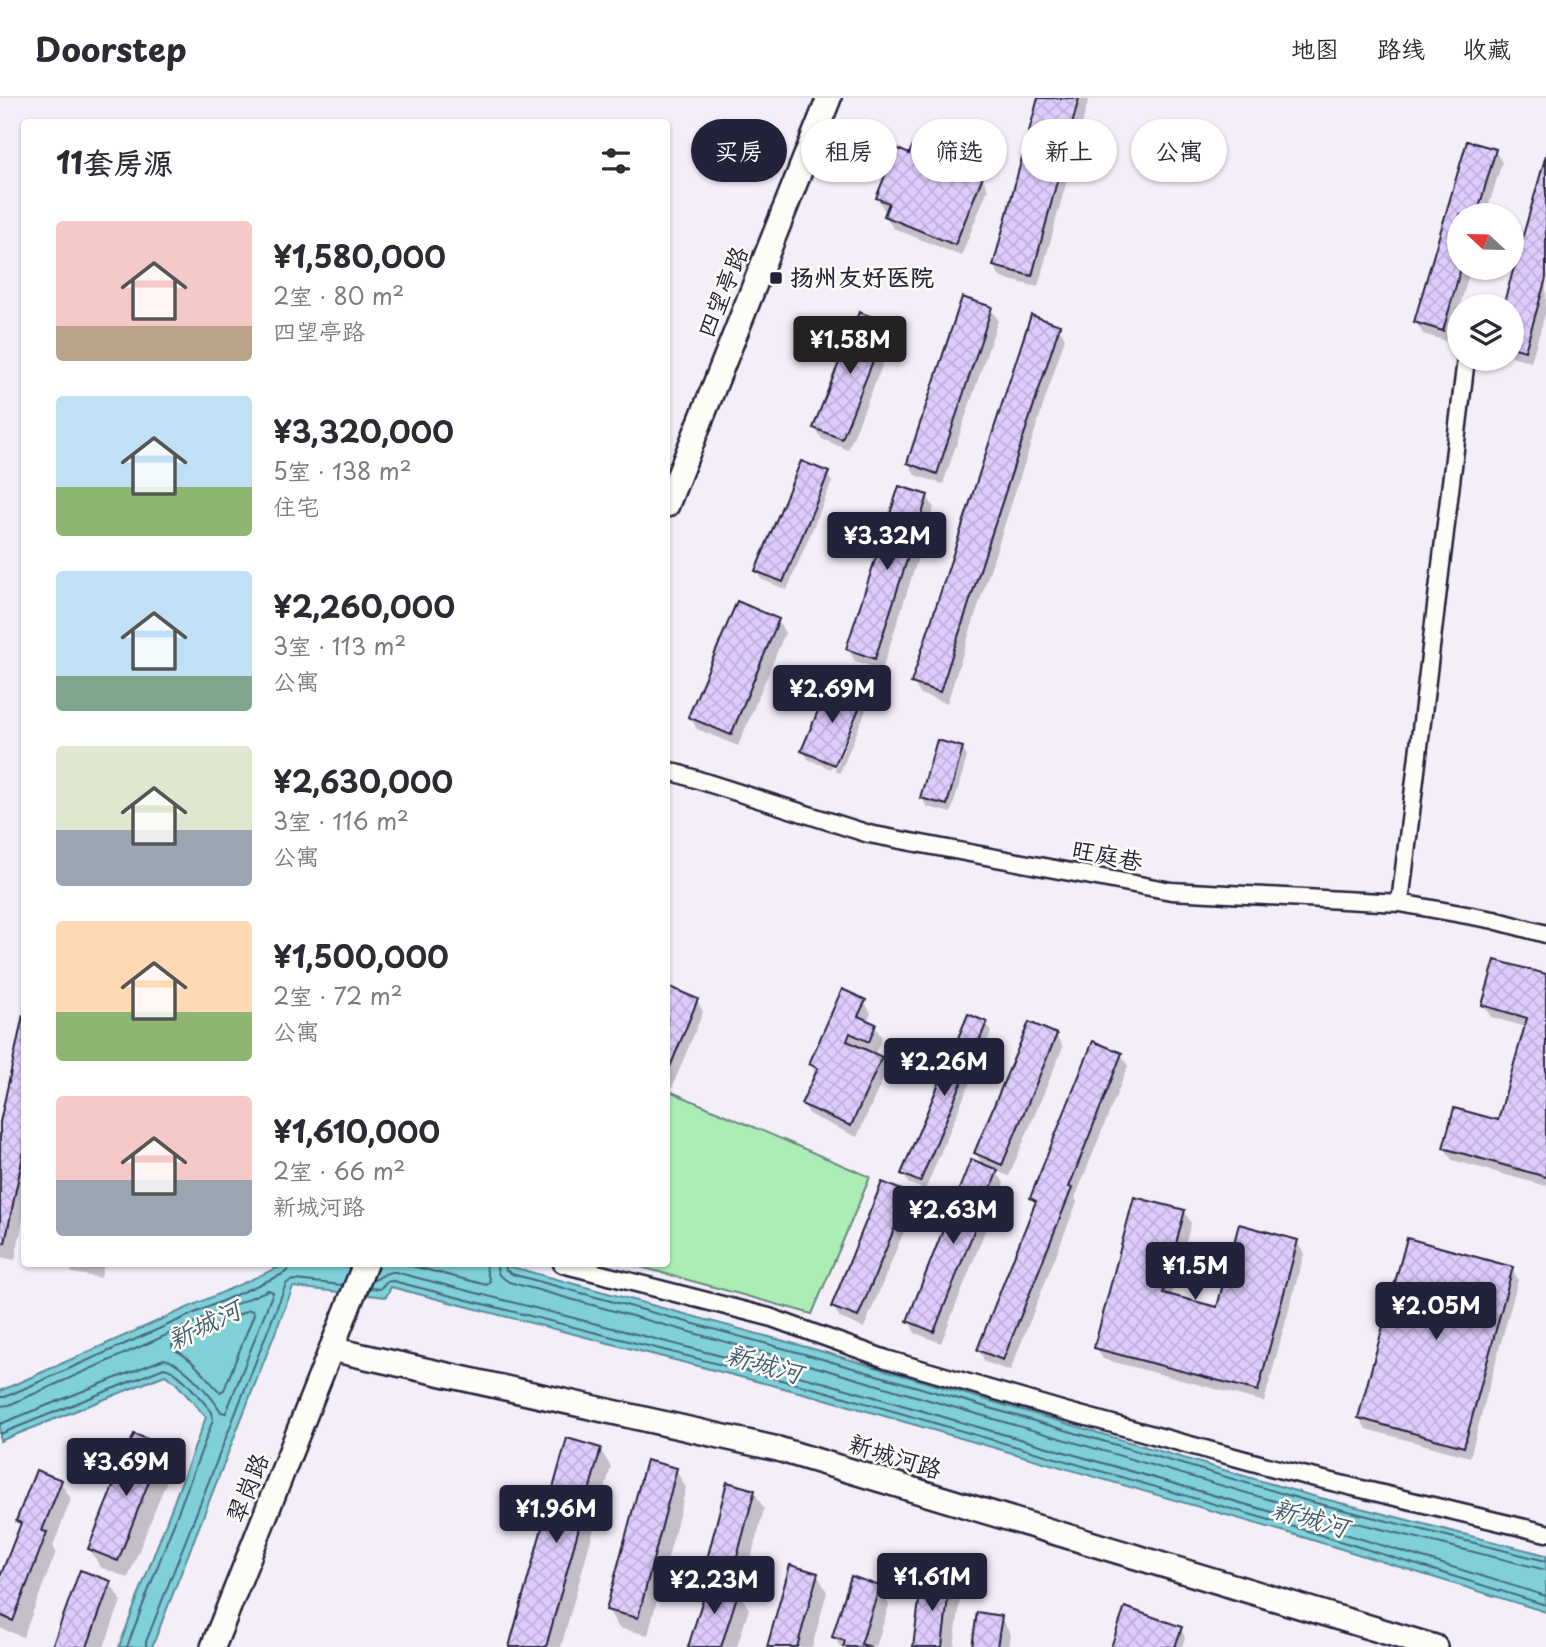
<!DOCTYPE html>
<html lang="zh">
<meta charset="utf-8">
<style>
:root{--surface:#fff;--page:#f7f7f7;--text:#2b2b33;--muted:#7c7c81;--line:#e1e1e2;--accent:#22223b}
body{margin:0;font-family:"Playpen Sans","LXGW WenKai TC",sans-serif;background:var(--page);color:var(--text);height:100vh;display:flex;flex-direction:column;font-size:26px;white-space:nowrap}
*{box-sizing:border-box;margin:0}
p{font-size:23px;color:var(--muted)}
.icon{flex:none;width:38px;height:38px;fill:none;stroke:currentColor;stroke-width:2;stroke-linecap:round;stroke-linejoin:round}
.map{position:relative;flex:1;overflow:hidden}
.sheet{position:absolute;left:21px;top:21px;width:649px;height:1148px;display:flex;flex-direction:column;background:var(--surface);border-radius:7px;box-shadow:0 2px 5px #0004}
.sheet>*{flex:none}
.banner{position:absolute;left:691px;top:21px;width:665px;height:63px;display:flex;gap:14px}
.needle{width:46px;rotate:292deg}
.buttons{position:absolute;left:1447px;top:105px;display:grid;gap:14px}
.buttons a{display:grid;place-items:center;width:77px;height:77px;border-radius:50%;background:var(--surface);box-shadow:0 2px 5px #0004;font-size:35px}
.price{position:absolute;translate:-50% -60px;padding:0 16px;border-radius:7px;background:var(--accent);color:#fff;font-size:23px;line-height:46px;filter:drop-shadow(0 2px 4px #0008)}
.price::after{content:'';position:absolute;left:50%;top:42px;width:21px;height:16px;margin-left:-10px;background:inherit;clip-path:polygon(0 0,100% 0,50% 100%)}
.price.selected{background:#222;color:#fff}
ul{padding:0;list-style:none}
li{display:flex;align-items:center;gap:21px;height:175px;padding:0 35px}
li span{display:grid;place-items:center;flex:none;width:196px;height:140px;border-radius:7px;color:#555}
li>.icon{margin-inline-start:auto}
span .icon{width:84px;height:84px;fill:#fffc;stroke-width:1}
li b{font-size:30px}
h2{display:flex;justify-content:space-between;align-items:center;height:84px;padding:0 35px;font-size:30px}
.tag{padding:0 24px;border-radius:32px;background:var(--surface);box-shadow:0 2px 5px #0004;font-size:24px;line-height:63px}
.tag.selected{background:var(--accent);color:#fff}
header{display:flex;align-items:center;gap:42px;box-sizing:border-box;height:98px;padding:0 35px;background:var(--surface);border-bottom:2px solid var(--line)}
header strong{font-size:33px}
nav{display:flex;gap:38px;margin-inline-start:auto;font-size:24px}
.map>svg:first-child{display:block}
.grass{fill:#acedb6;stroke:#678878;stroke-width:2}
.water{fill:#7fd0d9;stroke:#5a8a9a;stroke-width:2}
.shadow{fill:#0003}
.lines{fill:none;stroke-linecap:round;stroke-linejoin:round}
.shore{stroke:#47687a;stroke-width:2}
.building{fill:url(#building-cross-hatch);stroke:#22223b;stroke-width:2}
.street-casing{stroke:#22223b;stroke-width:21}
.secondary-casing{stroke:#22223b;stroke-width:28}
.street{stroke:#fdfcf7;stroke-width:16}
.secondary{stroke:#fdfcf7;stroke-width:23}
.poi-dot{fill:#22223b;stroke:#fdfcf7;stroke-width:2.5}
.labels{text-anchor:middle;stroke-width:5;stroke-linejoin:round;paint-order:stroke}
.poi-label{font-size:24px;font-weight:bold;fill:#22223b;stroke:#fdfcf7;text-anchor:start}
.street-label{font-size:24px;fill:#22223b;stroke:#fdfcf7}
.water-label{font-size:26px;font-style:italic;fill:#435f72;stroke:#fdfcf7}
</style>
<header>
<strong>Doorstep</strong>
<nav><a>地图</a><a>路线</a><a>收藏</a></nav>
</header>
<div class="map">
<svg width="1546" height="1549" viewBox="0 0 1546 1549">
<defs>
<pattern id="building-cross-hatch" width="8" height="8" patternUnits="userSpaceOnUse" patternTransform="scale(1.75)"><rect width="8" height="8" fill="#dfccfd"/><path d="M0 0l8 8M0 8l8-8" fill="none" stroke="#bfafda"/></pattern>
</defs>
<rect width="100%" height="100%" fill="#f4eef9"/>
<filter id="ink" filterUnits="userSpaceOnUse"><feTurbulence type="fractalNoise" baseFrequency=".0143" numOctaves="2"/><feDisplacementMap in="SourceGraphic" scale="14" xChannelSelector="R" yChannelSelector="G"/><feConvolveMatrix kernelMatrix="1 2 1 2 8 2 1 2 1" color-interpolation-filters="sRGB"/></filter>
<g filter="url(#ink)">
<path class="grass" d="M667,992L870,1079L812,1216L630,1166H667Z"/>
<path class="water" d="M286,1166H501L817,1252L1309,1397L1546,1457V1514L1299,1438L822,1300L391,1189L386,1199L293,1189L152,1549H119L206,1319L175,1284L165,1277L0,1343V1293Z"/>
<path class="shadow" d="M1040,0H1089L1038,189L1001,180L994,168Z
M1468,45L1495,53L1502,64L1486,117H1460V170H1471L1449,244L1423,236L1416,224Z
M1546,63V213L1531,264L1512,258V208H1505Z
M982,79L988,91L961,158L893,130L886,118L888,113L884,112L878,100Z
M991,211L998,222L943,386L915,377L909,365Z
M887,227L894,238L848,352L822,341L815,330Z
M1058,228L1065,240L947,605L920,596L913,584Z
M827,376L832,384L787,492L761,481L756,473Z
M927,398L934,410L882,572L855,563L848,551Z
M778,523L785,535L738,648L697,631L690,619Z
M861,603L866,612L840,675L835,673L863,606H859L831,671L808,661L803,653Z
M962,650L967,659L951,715L927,709L922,700Z
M1546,878V1088L1452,1062L1445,1050L1500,1025L1526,929L1491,919L1484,907Z
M667,890L697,903L703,914L667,1002Z
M864,903L871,915L867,924L875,928L882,940L874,957L881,960L887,972L857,1039L810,1017L803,1006L816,976L811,966Z
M24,919V1116L15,1162L0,1159V1033Z
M986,925L991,934L925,1092L908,1085L903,1076Z
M1056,937L1063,949L1009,1078L996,1073L1004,1085L941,1245L915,1235L909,1223L983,1068L976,1055Z
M1121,956L1128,968L1075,1100L1077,1104L1010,1273L985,1264L979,1252L1036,1107L1032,1100Z
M907,1097L914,1109L864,1230L840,1220L833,1208Z
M1184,1113L1191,1125L1171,1199L1218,1211L1297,1144L1304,1156L1264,1304L1103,1261L1096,1249Z
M67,1166H104L101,1180L73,1175Z
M1512,1170L1518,1182L1470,1359L1366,1331L1359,1319Z
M162,1349L173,1367L128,1480L100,1469L90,1451Z
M600,1351L611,1369L561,1549H510Z
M676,1372L686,1390L648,1537L619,1530L608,1512Z
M60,1383L71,1401L53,1448L56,1454L23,1539L0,1530V1483L21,1428L18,1423Z
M754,1393L764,1411L741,1498L749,1511L737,1549H690L711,1482L705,1473Z
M817,1476L827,1494L812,1549H769Z
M110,1485L121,1503L104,1549H54Z
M949,1485L960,1503L954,1549H915Z
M879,1489L889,1507L876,1549H840L834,1538Z
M1001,1520L1011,1537L1009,1549H974Z
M1180,1530L1185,1539L1182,1549H1113Z"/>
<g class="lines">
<path class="shore" d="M404,1166L487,1187L490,1183L487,1175L486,1166
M496,1166L499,1177L509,1184L813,1268L1305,1412L1546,1472
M505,1166L506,1172L512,1176L815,1259L1308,1403L1546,1463
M373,1182C381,1181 383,1173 395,1174L826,1285L1303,1423L1546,1498
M370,1190L380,1191L386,1184L393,1183L824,1293L1301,1431L1546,1507
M249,1212L253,1213L254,1216L224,1292L220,1294C205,1279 193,1260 173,1251L172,1247Z
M0,1299H5L283,1176L288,1172L289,1166
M0,1308L9,1307L268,1192L273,1194L226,1315L221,1314C213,1299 181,1263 164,1261L0,1326
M0,1336L164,1270C181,1273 200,1301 212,1314L213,1322L127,1549
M146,1549V1544L286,1186L290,1183L295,1182L342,1187"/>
</g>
<path class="building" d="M1038,0H1079L1032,178L993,168Z
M1467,43L1496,51L1477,117H1460V170H1461L1443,233L1414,224Z
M912,49L983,78L955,147L884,118L889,105L876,100L896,50L909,56Z
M1546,57V180L1525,253L1512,249V208H1503Z
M962,199L992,209L937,376L907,365Z
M859,214L888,225L842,341L813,330Z
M1031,217L1060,227L940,594L911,585Z
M801,363L829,374L783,484L755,473Z
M899,388L928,397L875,561L846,551Z
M737,503L779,521L731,637L688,619Z
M829,587L863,602L835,667L801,653Z
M937,642L963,649L947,707L920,700Z
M1495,862L1546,876V1079L1443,1050L1454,1010L1498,1022L1527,920L1482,907Z
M667,888L698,901L667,976Z
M842,891L866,902L858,918L876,926L869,944L850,935L847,943L882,959L851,1028L801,1006L818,970L809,966Z
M968,916L987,924L920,1084L901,1076Z
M23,917H24V1053L5,1145L0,1144V1024Z
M1029,924L1057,936L1002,1067L974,1055Z
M1093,943L1122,955L1069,1089L1072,1090L1003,1262L977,1252L1036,1103L1030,1100Z
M971,1061L998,1072L934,1234L907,1223Z
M882,1084L909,1095L858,1219L831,1209Z
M1134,1099L1185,1112L1163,1195L1217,1209L1239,1126L1298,1142L1258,1293L1094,1250Z
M1407,1140L1513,1169L1464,1349L1358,1320Z
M134,1336L163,1347L118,1463L88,1451Z
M567,1340L601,1350L546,1549H509Z
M646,1362L677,1370L638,1520L606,1512Z
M36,1372L62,1382L42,1433L47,1434L13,1523L0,1517V1479L21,1425L16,1423Z
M727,1384L755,1392L731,1481L704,1473Z
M790,1467L818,1475L797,1549H767Z
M80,1472L111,1483L87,1549H52Z
M851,1478L880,1488L861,1546L871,1549H843L845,1543L832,1539Z
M922,1480L950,1483L942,1549H913Z
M709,1482L739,1492L721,1549H688Z
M1125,1509L1182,1529L1175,1549H1111Z
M977,1514L1002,1518L997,1549H972Z"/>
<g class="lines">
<g class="street-casing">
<path id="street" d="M667,672L869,736L1171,793L1400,805L1494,822L1546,836
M1400,805L1466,261
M562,1166L769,1219L886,1261L1065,1313L1282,1372L1546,1435"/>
</g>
<g class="secondary-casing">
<path id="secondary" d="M667,407L829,0
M331,1251L778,1351L1435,1549
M213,1549L365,1166"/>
</g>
<use href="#street" class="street"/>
<use href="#secondary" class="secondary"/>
</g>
</g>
<rect class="poi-dot" x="769" y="173" width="14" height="14" rx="3.5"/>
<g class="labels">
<g class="poi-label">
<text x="790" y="188">扬州友好医院</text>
</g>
<g class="street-label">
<text transform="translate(723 194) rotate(-68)" y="8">四望亭路</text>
<text transform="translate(1107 758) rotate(11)" y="8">旺庭巷</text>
<text transform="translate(895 1359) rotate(17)" y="8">新城河路</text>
<text transform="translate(248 1390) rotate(-68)" y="8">翠岗路</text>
</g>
<g class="water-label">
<text transform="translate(204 1227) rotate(-26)" y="9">新城河</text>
<text transform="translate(764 1266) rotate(16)" y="9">新城河</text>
<text transform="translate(1310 1420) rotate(16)" y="9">新城河</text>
</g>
</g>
</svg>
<div class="buttons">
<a><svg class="needle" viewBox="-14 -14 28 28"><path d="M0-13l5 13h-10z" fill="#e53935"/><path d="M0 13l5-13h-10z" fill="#7c7c81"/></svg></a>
<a><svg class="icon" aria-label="layers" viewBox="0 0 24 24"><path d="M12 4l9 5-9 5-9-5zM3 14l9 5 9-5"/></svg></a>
</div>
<b class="price selected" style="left:850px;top:278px">¥1.58M</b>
<b class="price" style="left:887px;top:474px">¥3.32M</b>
<b class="price" style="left:832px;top:627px">¥2.69M</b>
<b class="price" style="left:944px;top:1000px">¥2.26M</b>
<b class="price" style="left:953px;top:1148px">¥2.63M</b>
<b class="price" style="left:1195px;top:1204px">¥1.5M</b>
<b class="price" style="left:1436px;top:1244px">¥2.05M</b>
<b class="price" style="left:126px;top:1400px">¥3.69M</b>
<b class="price" style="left:556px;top:1447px">¥1.96M</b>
<b class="price" style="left:932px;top:1515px">¥1.61M</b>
<b class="price" style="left:714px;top:1518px">¥2.23M</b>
<div class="banner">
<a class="tag selected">买房</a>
<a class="tag">租房</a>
<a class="tag">筛选</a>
<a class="tag">新上</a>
<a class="tag">公寓</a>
</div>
<section class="sheet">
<h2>11套房源<svg class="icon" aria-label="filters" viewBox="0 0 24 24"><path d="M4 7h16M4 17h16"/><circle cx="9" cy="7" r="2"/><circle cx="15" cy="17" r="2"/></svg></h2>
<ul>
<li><span style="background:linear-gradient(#f6c9c9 75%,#b9a48a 0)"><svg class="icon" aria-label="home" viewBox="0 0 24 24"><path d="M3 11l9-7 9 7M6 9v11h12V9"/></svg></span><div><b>¥1,580,000</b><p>2室 · 80 m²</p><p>四望亭路</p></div></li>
<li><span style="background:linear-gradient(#bfe0f5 65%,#8fb573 0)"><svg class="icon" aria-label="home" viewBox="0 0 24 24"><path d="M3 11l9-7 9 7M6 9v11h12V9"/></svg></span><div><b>¥3,320,000</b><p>5室 · 138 m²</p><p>住宅</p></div></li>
<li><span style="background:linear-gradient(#bfe0f5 75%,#7fa58c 0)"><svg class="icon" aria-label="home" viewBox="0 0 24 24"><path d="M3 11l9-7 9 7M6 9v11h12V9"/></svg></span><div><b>¥2,260,000</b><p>3室 · 113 m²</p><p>公寓</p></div></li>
<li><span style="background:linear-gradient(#dfe7d0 60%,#9aa5b1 0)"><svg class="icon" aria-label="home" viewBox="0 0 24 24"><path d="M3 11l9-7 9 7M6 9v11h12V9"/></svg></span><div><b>¥2,630,000</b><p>3室 · 116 m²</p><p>公寓</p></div></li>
<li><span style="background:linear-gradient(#ffd9b3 65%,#8fb573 0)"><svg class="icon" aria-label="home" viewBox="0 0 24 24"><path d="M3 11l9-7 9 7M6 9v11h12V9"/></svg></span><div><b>¥1,500,000</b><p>2室 · 72 m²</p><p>公寓</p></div></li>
<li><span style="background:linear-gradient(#f6c9c9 60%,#9aa5b1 0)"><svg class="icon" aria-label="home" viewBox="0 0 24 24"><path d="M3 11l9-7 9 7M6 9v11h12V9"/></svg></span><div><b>¥1,610,000</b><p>2室 · 66 m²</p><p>新城河路</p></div></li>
</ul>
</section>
</div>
